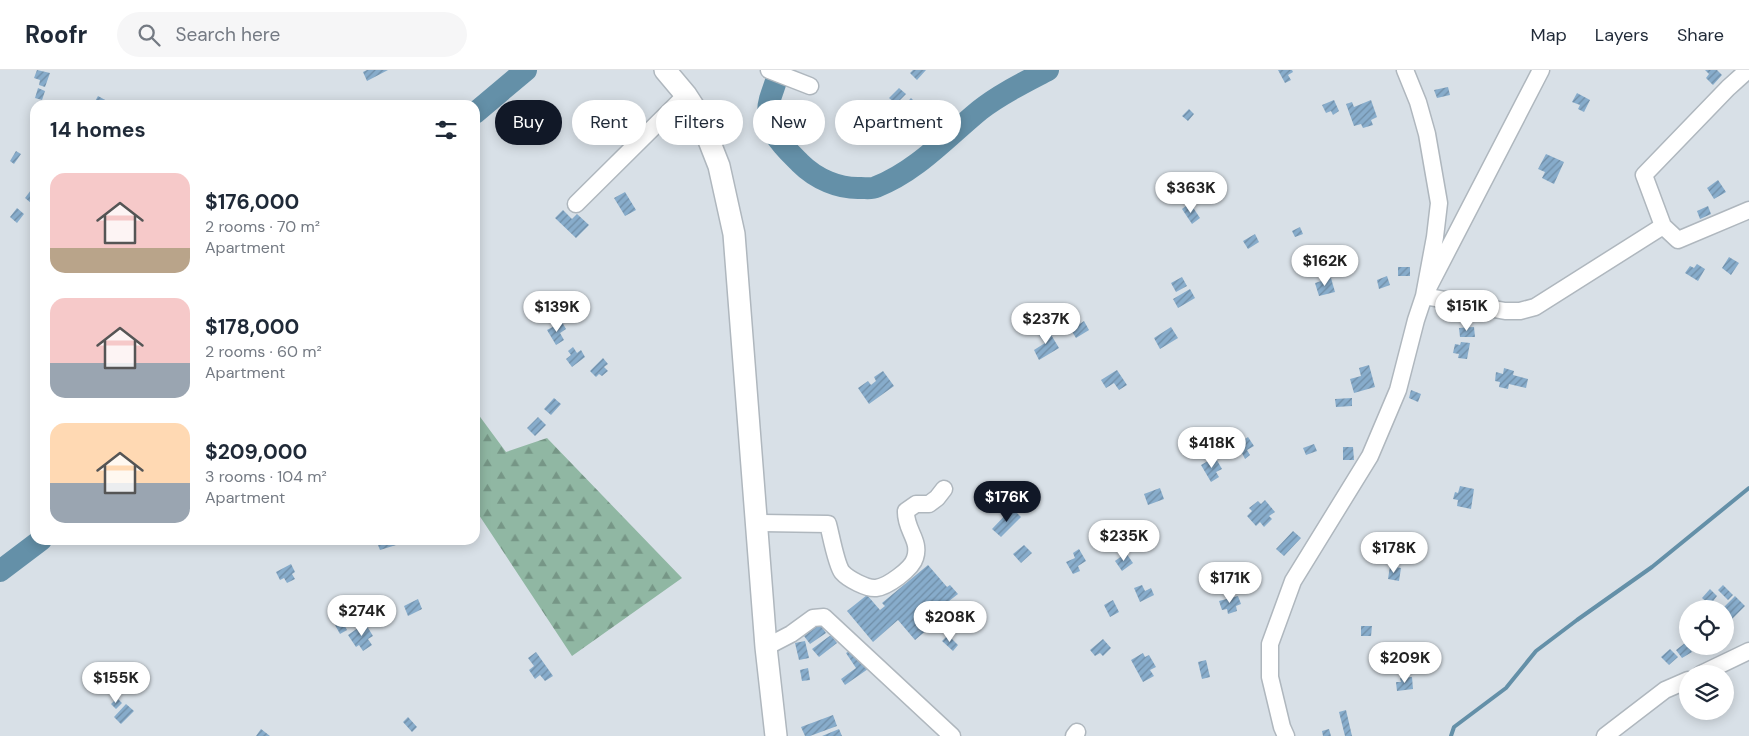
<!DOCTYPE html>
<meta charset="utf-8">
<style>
:root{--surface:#fff;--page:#f6f6f7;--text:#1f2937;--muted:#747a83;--line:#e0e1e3;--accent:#111827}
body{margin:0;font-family:"DM Sans",sans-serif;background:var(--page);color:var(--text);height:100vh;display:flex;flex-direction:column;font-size:19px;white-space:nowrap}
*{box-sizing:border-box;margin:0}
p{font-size:16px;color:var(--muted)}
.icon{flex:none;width:28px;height:28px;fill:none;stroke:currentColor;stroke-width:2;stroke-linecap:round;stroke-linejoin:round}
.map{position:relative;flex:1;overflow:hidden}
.sheet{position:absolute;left:30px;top:30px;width:450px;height:445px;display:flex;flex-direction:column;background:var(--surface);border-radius:15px;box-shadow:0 2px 12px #0003}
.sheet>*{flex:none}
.guide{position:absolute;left:495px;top:30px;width:475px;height:45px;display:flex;gap:10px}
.controls{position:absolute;left:1679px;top:530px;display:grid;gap:10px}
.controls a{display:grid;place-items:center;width:55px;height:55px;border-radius:50%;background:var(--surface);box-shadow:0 2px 12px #0003;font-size:25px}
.price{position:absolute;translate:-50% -42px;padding:0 11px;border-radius:18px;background:#fff;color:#222;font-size:16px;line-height:32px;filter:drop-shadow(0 1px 2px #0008)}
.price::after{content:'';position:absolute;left:50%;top:30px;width:15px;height:11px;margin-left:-8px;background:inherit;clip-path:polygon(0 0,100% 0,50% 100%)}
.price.current{background:var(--accent);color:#fff}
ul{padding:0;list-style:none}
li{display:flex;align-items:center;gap:15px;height:125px;padding:0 20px}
li span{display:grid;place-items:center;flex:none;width:140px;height:100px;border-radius:15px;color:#555}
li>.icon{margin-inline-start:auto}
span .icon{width:60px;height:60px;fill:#fffc;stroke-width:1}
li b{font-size:21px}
h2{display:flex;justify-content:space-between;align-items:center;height:60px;padding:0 20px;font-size:21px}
.tag{padding:0 18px;border-radius:22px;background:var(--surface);box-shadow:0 2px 12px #0003;font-size:18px;line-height:45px}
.tag.current{background:var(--accent);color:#fff}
header{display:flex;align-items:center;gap:30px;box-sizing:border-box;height:70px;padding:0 25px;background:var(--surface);border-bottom:1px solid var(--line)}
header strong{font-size:24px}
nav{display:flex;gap:28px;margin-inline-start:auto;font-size:18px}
.search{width:350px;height:45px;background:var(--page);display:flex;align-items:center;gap:12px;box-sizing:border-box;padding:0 18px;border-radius:28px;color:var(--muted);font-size:19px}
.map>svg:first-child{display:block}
.forest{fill:url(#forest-firs)}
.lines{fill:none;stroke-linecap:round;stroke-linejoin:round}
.stream{stroke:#6490a8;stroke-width:4}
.river{stroke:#6490a8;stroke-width:22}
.building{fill:url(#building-hatch)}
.minor-casing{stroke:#afb7be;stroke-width:19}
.major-casing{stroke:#afb7be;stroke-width:24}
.minor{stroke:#fff;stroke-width:16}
.major{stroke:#fff;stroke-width:21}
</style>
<header>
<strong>Roofr</strong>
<div class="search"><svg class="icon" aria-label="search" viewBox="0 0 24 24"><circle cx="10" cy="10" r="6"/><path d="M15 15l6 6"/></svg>Search here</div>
<nav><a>Map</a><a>Layers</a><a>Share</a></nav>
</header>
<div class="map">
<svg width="1749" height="666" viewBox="0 0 1749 666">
<defs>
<pattern id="forest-firs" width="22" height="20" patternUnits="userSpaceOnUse" patternTransform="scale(1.25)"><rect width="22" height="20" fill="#90b7a3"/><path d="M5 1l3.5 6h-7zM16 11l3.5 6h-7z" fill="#769686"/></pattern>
<pattern id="building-hatch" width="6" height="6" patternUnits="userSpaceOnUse" patternTransform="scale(1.25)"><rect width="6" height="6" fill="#87accb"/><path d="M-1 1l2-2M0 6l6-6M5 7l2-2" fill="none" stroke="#6f8da6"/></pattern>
</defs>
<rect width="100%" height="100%" fill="#d8e0e7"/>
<path class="forest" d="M475,340L506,382L547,368L682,508L572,586L475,439Z"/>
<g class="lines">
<path class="stream" d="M1451,666L1454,657L1506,618L1536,581L1577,550L1652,497L1749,418"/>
<path class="river" d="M779,0C777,10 773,19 770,29C762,57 782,75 800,93C816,109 839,119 861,118C866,118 872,119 876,117C917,101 947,67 980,40C1000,24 1025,12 1048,0
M475,43L526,0
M0,501L41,470"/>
</g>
<path class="building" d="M37,0L50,3L45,17L39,15L40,10L34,8Z
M367,0H388L367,11L363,2Z
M913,0H926L917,10L910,3Z
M1278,0H1292L1293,2L1288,5L1291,10L1285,13Z
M1705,0H1717L1722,5L1713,15L1706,8L1709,4Z
M1448,17L1450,25L1437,28L1434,20Z
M38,18L45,21L42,30L35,28Z
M899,18L906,24L896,34L889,28Z
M1577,23L1590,30L1584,42L1578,39L1580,35L1572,32Z
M98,26L107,31L104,35H93Z
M911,28L918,35L908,45L901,39Z
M1334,30L1339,41L1333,45L1331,41L1326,43L1322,35Z
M1371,30L1377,47L1371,50L1373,55L1363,58L1361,54L1354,56L1346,34L1352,32L1354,37Z
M1189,39L1194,44L1188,51L1182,46Z
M16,81L21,84L14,94L10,91Z
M1546,84L1564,92L1554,114L1542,108L1545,102L1538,99Z
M1718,110L1726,122L1714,129L1707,118Z
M31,120L35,123V128L31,133L25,128Z
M625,122L636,140L625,146L614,128Z
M1190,133L1200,148L1192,154L1182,139Z
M1708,136L1711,144L1700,149L1697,141Z
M17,138L24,144L17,153L10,147Z
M563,140L572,149L577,144L589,155L576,168L555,148Z
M1300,157L1303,164L1295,167L1292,161Z
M1255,164L1259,172L1248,179L1243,171Z
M1729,187L1739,193L1731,205L1722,198Z
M1697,194L1705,199L1698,211L1685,203L1690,196L1694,198Z
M1398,197H1410V206H1398Z
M1387,206L1390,215L1379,219L1377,210Z
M1182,207L1187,216L1176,222L1171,213Z
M1331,208L1335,222L1319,226L1315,213Z
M1190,219L1195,228L1178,238L1173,229Z
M1084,251L1089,260L1076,268L1071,260Z
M562,252L566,259L560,263L564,270L556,275L547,260Z
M1171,257L1178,268L1160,279L1154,268Z
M1474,257L1475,267H1460L1459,258Z
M1047,258L1059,278L1039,290L1034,280L1045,273L1038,264Z
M1461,272L1470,273L1467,289L1458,288L1459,284L1453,283L1455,274L1460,275Z
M573,277L577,283L581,280L585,287L572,297L566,289L571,285L568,281Z
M603,288L608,294L604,297L608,301L602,306L599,304L596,307L590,301Z
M1369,295L1375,317L1354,323L1350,309L1361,306L1359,298Z
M1504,298L1514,301L1513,305L1528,309L1526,318L1509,314L1508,319L1499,317L1500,312L1495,311L1496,302L1503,304Z
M1117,300L1127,315L1119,320L1114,313L1106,318L1101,310Z
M883,301L894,316L869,334L858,318L868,311L871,315L876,311L874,307Z
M1411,320L1421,324L1418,332L1409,328Z
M554,328L561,334L551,345L544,339Z
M1352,328V336L1336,337L1335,329Z
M538,347L546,355L535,366L527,358Z
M1248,367L1254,376L1247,380L1250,385L1245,389L1241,381L1237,384L1233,377Z
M1314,374L1317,381L1306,385L1303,378Z
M1343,377H1353L1354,390H1343Z
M1215,387L1222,399L1216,402L1219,407L1211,412L1201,395Z
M1460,416L1474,419L1471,439L1457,436L1458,430L1453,429L1455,422L1458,423Z
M1160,418L1164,429L1148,435L1144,424Z
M1265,430L1275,442L1269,446L1272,449L1264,457L1260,452L1256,456L1247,446L1252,441L1249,438L1258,431L1261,434Z
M1012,438L1021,447L1001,467L992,459Z
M1135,458L1143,473L1131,479L1123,464Z
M1293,461L1301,468L1284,486L1276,479Z
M376,470H394L396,475L380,480Z
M1024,475L1032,483L1021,493L1013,484Z
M1079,479L1086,491L1078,496L1080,501L1073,504L1066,492L1075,488L1073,483Z
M1126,483L1133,493L1122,501L1115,491Z
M291,494L295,502L292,504L295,509L287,513L284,508L280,510L276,502Z
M928,495L947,517L950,515L958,524L949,531L954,537L915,570L898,550L873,572L847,541L867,525L880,540L885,536L882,533Z
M1390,496L1401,498L1399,511L1388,509Z
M1142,515L1145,521L1151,518L1154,525L1140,532L1134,518Z
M1723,515L1733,525L1728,530L1718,520Z
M1710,519L1717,526L1710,535L1702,528Z
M385,526L390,539L376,544L371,531Z
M1238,526L1241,534L1236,536L1237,541L1228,544L1227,539L1222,540L1219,531Z
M1735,526L1745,536L1728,553L1725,551V539H1722Z
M418,529L422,539L408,546L404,536Z
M1113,530L1119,542L1110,547L1104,535Z
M355,541L359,548L349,553L346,546Z
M342,551L347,560L340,564L335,555Z
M365,553L373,566L368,569L372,575L363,581L359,575L356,577L348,565Z
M820,554L826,563L810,574L804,566Z
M1361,556H1372L1371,566H1361Z
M831,565L837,573L819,587L812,579Z
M948,565L958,575L953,581L942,571Z
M1103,569L1111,578L1103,586L1100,583L1095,586L1090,580Z
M805,571L809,588L799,590L795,573Z
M1685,573L1692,582L1682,588L1676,580Z
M854,578L868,599L845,615L841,609L856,598L846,583Z
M1670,579L1678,587L1669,595L1661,587Z
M536,582L553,606L545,611L540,605L535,609L529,600L534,596L528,588Z
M1143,583L1145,587L1149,585L1156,597L1150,600L1154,606L1143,612L1131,590Z
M1206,590L1210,607L1202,609L1198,592Z
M808,598L810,610L802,611L800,600Z
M1412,607L1413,619L1397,621L1396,612H1401L1400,608Z
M117,628L122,633L116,639L111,634Z
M126,634L134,641L121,654L114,647Z
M1346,640L1352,666H1345L1339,642Z
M833,645L837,656L810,666H805L801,657Z
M408,647L417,657L412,662L403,652Z
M261,659L270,666H256Z
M839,659L842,666H822Z
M1329,659L1331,666H1323L1322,661Z"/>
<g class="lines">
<g class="minor-casing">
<path id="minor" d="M769,0L810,16
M1405,0L1418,32L1427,64L1439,133L1435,167L1424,226L1505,241H1520L1535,237L1663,156L1644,105L1728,18L1748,0
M576,134L686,25
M1663,156L1678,170L1749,140
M757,453L828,454C831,465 836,494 842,502C848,509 867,519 876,518C887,517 912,499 915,488C921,470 905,460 906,441L916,434H929L937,428L944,419
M766,577L791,564L813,548L824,547L952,666
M1701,604L1749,581
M1074,666L1077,662
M1286,666L1282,657L1270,607V574L1293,511L1370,386L1398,320L1416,250L1424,226L1541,0
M1605,666L1665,620L1688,610"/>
</g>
<g class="major-casing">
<path id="major" d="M665,0L686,25L699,45L719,96L734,164L766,577L776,666"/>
</g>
<use href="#minor" class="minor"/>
<use href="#major" class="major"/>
</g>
</svg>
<div class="controls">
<a><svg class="icon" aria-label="locate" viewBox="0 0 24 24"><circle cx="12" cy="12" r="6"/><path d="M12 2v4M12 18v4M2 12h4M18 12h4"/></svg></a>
<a><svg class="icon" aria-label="layers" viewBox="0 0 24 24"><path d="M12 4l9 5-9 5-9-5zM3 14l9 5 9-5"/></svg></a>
</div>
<b class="price" style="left:1191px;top:144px">$363K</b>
<b class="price" style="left:1325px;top:217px">$162K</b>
<b class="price" style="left:1467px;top:262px">$151K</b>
<b class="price" style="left:557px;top:263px">$139K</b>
<b class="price" style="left:1046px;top:275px">$237K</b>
<b class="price" style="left:1212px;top:399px">$418K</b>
<b class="price current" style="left:1007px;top:453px">$176K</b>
<b class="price" style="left:1124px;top:492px">$235K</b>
<b class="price" style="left:1394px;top:504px">$178K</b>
<b class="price" style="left:1230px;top:534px">$171K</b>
<b class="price" style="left:362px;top:567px">$274K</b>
<b class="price" style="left:950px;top:573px">$208K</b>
<b class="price" style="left:1405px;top:614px">$209K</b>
<b class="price" style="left:116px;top:634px">$155K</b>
<div class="guide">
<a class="tag current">Buy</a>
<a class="tag">Rent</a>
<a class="tag">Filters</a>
<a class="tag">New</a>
<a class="tag">Apartment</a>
</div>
<section class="sheet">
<h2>14 homes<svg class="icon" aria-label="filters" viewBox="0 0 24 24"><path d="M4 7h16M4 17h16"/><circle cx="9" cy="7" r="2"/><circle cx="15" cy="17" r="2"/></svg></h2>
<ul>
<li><span style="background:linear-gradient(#f6c9c9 75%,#b9a48a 0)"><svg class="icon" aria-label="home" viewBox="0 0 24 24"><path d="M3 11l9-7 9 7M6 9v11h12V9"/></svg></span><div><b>$176,000</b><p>2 rooms · 70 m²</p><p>Apartment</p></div></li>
<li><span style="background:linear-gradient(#f6c9c9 65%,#9aa5b1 0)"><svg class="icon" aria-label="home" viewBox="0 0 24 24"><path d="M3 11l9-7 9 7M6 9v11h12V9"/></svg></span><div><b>$178,000</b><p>2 rooms · 60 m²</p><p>Apartment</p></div></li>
<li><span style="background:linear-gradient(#ffd9b3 60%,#9aa5b1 0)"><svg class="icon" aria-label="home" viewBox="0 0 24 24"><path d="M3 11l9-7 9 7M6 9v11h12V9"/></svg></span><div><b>$209,000</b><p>3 rooms · 104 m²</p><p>Apartment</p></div></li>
</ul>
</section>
</div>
